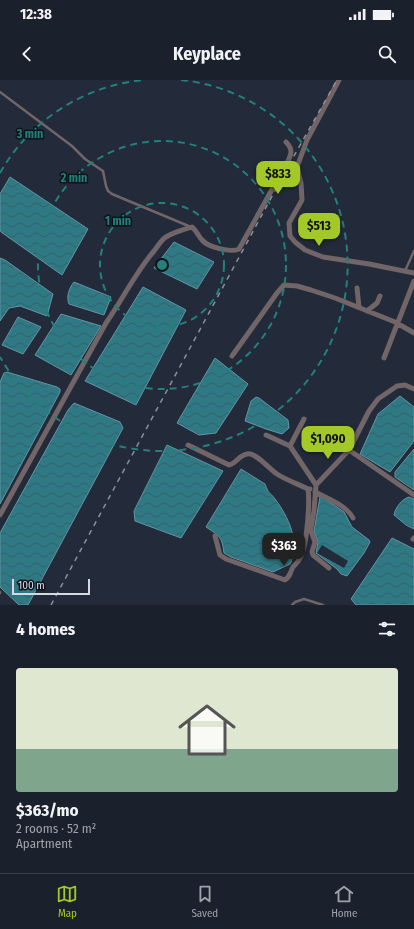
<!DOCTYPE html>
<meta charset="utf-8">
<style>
:root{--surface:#1a202c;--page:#232834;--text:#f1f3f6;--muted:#9fa3a9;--line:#383e48;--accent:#a2c928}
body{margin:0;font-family:"Fira Sans Condensed",sans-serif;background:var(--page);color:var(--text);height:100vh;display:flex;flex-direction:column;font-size:15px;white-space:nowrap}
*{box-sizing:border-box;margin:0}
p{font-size:13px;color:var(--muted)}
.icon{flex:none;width:22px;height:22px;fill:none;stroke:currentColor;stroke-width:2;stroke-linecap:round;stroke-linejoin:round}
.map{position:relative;height:525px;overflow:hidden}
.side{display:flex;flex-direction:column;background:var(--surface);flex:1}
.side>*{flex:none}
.scale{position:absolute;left:12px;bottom:10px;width:78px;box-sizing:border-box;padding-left:4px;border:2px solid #d4d9e4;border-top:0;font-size:11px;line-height:14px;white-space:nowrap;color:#d4d9e4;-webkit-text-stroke:3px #0f131a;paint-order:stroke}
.price{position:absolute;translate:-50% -34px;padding:0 9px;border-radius:8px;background:var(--accent);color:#111;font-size:13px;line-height:26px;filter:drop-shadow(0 1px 2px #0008)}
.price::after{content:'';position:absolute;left:50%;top:24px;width:12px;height:9px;margin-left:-6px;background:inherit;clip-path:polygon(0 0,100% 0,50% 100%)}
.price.selected{background:#222;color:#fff}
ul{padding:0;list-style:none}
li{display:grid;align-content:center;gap:8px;height:212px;padding:0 16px}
li span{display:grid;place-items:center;height:124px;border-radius:4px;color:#555}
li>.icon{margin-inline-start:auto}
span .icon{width:72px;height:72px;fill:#fffc;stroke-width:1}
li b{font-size:17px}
h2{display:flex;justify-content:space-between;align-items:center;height:48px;padding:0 16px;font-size:17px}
.status{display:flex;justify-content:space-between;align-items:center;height:28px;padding:0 20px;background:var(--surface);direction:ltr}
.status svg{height:11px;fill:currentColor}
header{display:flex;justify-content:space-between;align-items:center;height:52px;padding:0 16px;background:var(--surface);font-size:18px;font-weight:700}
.tab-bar{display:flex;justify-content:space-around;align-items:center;height:56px;border-top:1px solid var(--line);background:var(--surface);font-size:11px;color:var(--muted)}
.tab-bar a{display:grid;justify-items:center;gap:2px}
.tab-bar .selected{color:var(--accent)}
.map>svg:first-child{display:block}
.water{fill:url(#water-waves);stroke:#6096a2}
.pier{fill:#232a3a}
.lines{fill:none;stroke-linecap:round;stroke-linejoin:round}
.service{stroke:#716567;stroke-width:2.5}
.minor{stroke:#716567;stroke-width:5}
.rail{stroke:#8a909d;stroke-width:1.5;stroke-dasharray:5 5;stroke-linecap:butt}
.ring{fill:none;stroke:#23807a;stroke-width:2;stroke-dasharray:7 5}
.centre{fill:#23807a;stroke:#0f131a;stroke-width:2}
.ring-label{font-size:12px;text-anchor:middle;font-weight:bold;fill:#23807a;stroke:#0f131a;stroke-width:3;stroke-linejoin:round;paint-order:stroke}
</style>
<div class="status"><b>12:38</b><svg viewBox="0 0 49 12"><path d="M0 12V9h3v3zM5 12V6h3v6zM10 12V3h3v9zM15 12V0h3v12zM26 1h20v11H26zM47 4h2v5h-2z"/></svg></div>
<header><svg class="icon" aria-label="back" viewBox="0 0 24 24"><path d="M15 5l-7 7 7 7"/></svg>Keyplace<svg class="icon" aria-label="search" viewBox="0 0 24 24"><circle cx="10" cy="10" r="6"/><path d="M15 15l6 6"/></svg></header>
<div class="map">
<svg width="414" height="525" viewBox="0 0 414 525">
<defs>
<pattern id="water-waves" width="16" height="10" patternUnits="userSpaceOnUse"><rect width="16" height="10" fill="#2f7985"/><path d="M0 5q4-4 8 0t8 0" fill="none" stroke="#376068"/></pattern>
</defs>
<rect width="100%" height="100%" fill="#232a3a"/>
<path class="water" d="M10,97L88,149L62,195L1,152L0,149V114Z
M174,162L214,182L197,209L154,188Z
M0,178L5,180L53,214L47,236L20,226L9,228L0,241Z
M74,202L111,217L104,235L69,224C66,217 69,208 74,202Z
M143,207L186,230L136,325L85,301Z
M61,234L101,246L71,295L35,275Z
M18,237L41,247L23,274L2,265Z
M215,278L248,304L216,353L199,355L177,343Z
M7,292L57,307L60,309V312L0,424V302L4,293Z
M400,316L414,327V361L390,392L360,374L378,334Z
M256,317L259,318L288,340L289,348L282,354L266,349L245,341L251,321Z
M74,323L120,342L123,348L28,525H19L0,507V453L68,330Z
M167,365L223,391L181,458L135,441L134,431Z
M414,369V410L395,397V392Z
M241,389L265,404C269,415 269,411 275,419C288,436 301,463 290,484L273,492L231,477L224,473C222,456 219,456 206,447Z
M321,416L344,432L352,447L369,460L370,462L364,473L347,496L341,494L337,489L316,473L318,462L314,451L320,417Z
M409,417L414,419V449L406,445L394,435C395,428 402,419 409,417Z
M392,458L414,469V525H356L351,519Z"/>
<path class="pier" d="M322,465L348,481L344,488L317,473Z"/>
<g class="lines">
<path class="service" d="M0,12L72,66L85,79L103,91L106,106L108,111L112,114L191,147
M405,191L414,171
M0,512V513
M292,525L295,522L304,519L323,525"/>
<path class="minor" d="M286,62C294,70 291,75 286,85
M297,87L301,103L302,120L289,143L290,156L295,162L305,170L323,177L369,184L414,193
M357,208L359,227
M367,231L377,223L380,216
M232,276L277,213L284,205L297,206L311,210L335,218L395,242L414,253
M384,278L414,201
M266,355L290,366L316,405
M188,365L229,385C236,384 239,375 247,374C256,372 269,389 277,394C286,400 298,404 308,409H310
M290,366L304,339
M349,370L414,415
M315,412C327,418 347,426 353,438
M0,435L106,243C123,219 135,193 154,171C158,166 161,160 166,157C174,152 183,150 192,147C197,151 198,156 202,160C208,167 230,173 239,169L285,86L290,83L297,87L307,60L339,0
M215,456L220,475L226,479L285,500C291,496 290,492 293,487C297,483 300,480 302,474C307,461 310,422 308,409
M413,459L414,458
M329,488L313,475L312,472L315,462L311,451V448L314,431L316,405L349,370L369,331L378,319L397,306L405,305L414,309"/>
<path class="rail" d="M51,525L290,83L337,0"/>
</g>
<g class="ring">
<circle cx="162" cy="185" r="62"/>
<circle cx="162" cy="185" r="124"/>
<path d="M0 93A186 186 0 0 1 143 0M181 0A186 186 0 1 1 0 277"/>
</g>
<circle cx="162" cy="185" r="6" class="centre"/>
<g class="ring-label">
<text x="30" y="58">3 min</text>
<text x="74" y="102">2 min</text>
<text x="118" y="145">1 min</text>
</g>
</svg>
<div class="scale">100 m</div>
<b class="price" style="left:278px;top:115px">$833</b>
<b class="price" style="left:319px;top:167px">$513</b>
<b class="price" style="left:328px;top:380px">$1,090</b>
<b class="price selected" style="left:284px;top:487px">$363</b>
</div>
<section class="side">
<h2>4 homes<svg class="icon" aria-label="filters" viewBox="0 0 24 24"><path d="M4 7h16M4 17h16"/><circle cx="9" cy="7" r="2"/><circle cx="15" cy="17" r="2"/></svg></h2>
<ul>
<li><span style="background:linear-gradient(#dfe7d0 65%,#7fa58c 0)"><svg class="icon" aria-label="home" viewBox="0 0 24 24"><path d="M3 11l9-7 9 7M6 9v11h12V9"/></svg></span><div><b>$363/mo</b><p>2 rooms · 52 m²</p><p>Apartment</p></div></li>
</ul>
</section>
<nav class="tab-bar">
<a class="selected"><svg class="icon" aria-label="map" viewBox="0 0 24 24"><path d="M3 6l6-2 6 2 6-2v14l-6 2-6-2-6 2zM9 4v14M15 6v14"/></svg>Map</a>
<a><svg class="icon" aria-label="saved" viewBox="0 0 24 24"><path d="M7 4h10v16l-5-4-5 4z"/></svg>Saved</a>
<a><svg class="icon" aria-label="home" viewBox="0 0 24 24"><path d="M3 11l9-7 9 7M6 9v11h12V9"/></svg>Home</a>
</nav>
